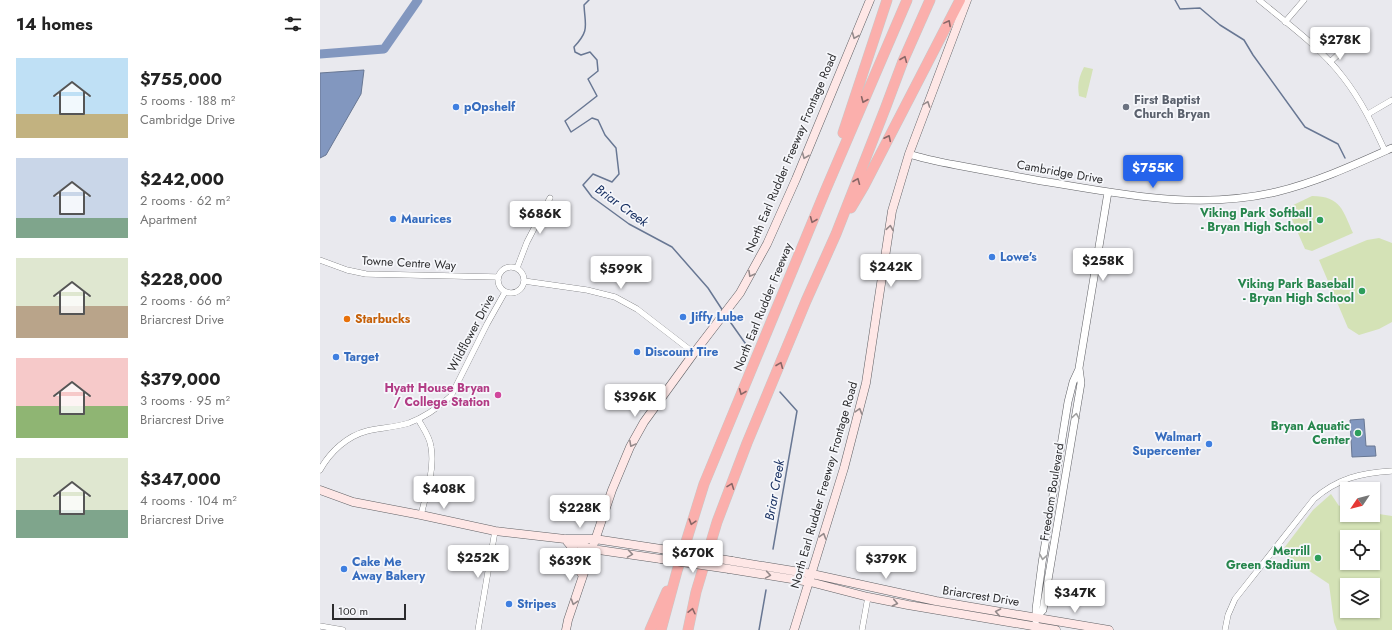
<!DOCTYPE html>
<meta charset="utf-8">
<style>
:root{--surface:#fff;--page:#f2f2f2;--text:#222;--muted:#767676;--accent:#2563eb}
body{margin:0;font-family:Jost,sans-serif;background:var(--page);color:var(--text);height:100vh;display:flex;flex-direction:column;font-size:15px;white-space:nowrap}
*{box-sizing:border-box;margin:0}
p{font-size:13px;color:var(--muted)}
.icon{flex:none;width:22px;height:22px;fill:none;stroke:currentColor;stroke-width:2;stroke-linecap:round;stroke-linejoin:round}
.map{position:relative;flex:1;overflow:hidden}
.drawer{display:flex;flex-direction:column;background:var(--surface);width:320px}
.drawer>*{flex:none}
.needle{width:26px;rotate:235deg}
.buttons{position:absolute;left:1020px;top:482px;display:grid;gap:8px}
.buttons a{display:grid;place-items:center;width:40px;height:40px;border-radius:0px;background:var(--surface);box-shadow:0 1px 3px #0004;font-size:20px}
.scale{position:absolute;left:12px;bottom:10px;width:74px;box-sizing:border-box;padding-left:4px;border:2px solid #2b2b2d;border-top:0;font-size:11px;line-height:14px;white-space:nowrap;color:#2b2b2d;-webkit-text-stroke:3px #f6f7fb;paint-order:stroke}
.price{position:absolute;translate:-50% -34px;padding:0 9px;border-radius:4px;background:#fff;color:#222;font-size:13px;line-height:26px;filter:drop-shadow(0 1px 2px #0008)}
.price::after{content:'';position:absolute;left:50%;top:24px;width:12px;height:9px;margin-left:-6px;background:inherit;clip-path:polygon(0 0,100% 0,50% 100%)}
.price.active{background:var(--accent);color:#fff}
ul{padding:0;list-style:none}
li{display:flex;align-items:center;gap:12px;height:100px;padding:0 16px}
li span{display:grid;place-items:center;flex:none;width:112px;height:80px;border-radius:0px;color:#555}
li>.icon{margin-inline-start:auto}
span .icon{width:48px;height:48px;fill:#fffc;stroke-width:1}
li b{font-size:17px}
h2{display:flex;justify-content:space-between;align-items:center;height:48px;padding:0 16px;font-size:17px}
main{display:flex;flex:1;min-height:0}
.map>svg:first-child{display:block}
.green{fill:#d4e2b6;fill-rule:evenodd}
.water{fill:#8297bf;stroke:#687793}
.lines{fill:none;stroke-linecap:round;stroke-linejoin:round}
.stream{stroke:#687793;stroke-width:1.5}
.river{stroke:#8297bf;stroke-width:9}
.minor-casing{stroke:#606165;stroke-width:6}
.tertiary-casing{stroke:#606165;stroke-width:8}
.secondary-casing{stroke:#606165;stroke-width:9}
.motorway-casing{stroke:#c8c8c8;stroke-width:11}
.minor{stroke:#fff;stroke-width:5.5}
.tertiary{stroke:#fff;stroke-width:7}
.secondary{stroke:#fee7e6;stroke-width:8}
.motorway{stroke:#fbafac;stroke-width:10}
.secondary-bridge-casing{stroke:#606165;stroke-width:9;stroke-linecap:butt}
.secondary-bridge{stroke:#fee7e6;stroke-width:8}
.oneway{stroke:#896666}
.oneway2{stroke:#94898a}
.oneway3{stroke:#a0a0a0}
.shop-dot{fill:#3f7fe0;stroke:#f6f7fb;stroke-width:1.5}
.worship-dot{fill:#6b7280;stroke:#f6f7fb;stroke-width:1.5}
.leisure-dot{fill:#2e9e5b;stroke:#f6f7fb;stroke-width:1.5}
.food-dot{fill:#e8710a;stroke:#f6f7fb;stroke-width:1.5}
.hotel-dot{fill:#d1479c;stroke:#f6f7fb;stroke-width:1.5}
.labels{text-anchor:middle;stroke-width:3.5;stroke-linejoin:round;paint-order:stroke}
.worship-label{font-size:12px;font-weight:bold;fill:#5b616d;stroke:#f6f7fb;text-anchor:start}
.shop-label{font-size:12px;font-weight:bold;fill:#366cbe;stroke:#f6f7fb;text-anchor:start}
.street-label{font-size:12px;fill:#2b2b2d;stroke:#f6f7fb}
.leisure-label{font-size:12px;font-weight:bold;fill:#27864d;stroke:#f6f7fb;text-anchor:end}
.food-label{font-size:12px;font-weight:bold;fill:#c56008;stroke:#f6f7fb;text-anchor:start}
.hotel-label{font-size:12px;font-weight:bold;fill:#b23c85;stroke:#f6f7fb;text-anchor:end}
.water-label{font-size:13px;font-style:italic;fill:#193163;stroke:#f6f7fb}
</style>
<main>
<section class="drawer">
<h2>14 homes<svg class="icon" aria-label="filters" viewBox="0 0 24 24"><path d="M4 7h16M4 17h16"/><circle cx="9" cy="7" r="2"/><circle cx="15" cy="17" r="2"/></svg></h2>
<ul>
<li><span style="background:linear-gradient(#bfe0f5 70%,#c2b280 0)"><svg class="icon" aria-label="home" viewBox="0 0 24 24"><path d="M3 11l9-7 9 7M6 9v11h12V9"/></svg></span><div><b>$755,000</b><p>5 rooms · 188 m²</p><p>Cambridge Drive</p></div></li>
<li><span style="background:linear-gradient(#c9d6e8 75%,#7fa58c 0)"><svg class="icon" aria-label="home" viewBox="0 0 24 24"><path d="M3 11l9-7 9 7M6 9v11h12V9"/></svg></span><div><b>$242,000</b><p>2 rooms · 62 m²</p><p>Apartment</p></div></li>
<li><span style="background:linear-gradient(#dfe7d0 60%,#b9a48a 0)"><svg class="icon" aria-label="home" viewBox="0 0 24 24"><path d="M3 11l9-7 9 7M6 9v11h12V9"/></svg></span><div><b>$228,000</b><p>2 rooms · 66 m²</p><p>Briarcrest Drive</p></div></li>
<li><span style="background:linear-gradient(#f6c9c9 60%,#8fb573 0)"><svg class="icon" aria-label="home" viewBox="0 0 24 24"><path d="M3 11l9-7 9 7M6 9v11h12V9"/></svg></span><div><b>$379,000</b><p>3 rooms · 95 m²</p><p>Briarcrest Drive</p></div></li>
<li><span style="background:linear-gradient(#dfe7d0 65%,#7fa58c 0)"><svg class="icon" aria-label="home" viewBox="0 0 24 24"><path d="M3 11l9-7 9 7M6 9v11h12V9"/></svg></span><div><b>$347,000</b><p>4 rooms · 104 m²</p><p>Briarcrest Drive</p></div></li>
</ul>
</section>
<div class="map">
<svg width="1072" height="630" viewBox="0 0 1072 630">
<rect width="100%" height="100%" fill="#e9e9ee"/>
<path class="green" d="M764,67L773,69L766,98L759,96C757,84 759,77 764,67Z
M992,196C1021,196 1023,211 1033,233L992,251L985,249L967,208Z
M1059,238L1072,243V322L1059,329L1039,335L1028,328L999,260L1047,240Z
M1011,494L1019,506L1025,502L1027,506V515H1053V508H1054L1059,514L1072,516V630H1017L1014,622L1009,584L961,552L993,510ZM1027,537H1053V563H1027ZM1027,585H1053V611H1027Z"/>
<path class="water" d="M44,70L41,94L6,155L0,158V73Z
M1044,419L1046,446H1055L1056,456L1032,457L1030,420Z"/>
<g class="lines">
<path class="stream" d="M269,0L264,5C265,26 270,30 254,47L255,52L261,55L270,52L277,60L278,71L268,79L277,96L245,121L251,132L272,118L278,120L285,135L296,148L299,174L292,182L273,174L263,185L272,197L309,224L352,247L388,288L403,311
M855,0L860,9L880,8L900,25L924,40L933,55L985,127L1018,144L1025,158
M406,316L430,350
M453,549L477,411L460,392
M439,630L446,590"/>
<path class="river" d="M0,54L64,49L98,0"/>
<g class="minor-casing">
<path id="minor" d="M939,0C968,24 1000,47 1023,77C1041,100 1053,125 1065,151
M965,22L984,0
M1010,62L1041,34
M1048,114L1072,100
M0,260L27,270L46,274L178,277
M178 280a13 13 0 1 1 26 0a13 13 0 1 1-26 0Z
M197,268L207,242L230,198
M204,281L267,290L295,297L317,309L374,353
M98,419C103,428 110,437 111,447C115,469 106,494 101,515
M0,470C10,452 27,436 47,431C61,428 76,427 89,423C105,417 119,407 131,396L167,324L185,292
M0,626L23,630
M158,630L175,531
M542,630L548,597
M905,630L908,615L915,599L994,499C1018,478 1041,473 1072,471"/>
</g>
<g class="tertiary-casing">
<path id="tertiary" d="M589,154C604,159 620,162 636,165C663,170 689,175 716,180C796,193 875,211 956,192C997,182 1034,165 1072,148
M716,617L723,610L761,383L759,368L788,192
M716,620V609L722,563L748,402L753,382L759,369"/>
</g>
<g class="secondary-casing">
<path id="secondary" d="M0,490L33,502L101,515L175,531L245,539H275L341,549
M245,539C256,552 261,556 261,573
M251,541L272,549L341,559
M412,561L492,574L616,601L789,630
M409,569L490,582L548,597L588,605L736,630
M246,630L248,620L292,490L310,447L324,422L374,353L420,293L447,244L476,179L550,0
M474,630L524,468L546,383L572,211L589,154L647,0"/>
</g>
<g class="motorway-casing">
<path id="motorway" d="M523,133L567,0
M531,208L544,186L640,0
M330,630L347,591
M341,630L357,571L384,484L506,189L587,0
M368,630L376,592L397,522L427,443L486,301L516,234L565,109L583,61L610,0"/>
</g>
<use href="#minor" class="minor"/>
<use href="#tertiary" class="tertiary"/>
<use href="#secondary" class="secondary"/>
<use href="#motorway" class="motorway"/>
<g class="secondary-bridge-casing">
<path id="secondary-bridge" d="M341,549L412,561
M341,559L409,569"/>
</g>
<use href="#secondary-bridge" class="secondary-bridge"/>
</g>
<defs><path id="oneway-chevron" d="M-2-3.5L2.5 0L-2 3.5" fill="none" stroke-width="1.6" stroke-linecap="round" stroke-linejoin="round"/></defs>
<g class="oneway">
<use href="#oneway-chevron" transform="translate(628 23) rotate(-62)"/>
<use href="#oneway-chevron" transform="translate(584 59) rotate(-68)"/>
<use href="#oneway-chevron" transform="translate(544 100) rotate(113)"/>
<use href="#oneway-chevron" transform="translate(568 138) rotate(-64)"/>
<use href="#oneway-chevron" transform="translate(537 181) rotate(-68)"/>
<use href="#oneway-chevron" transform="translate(493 220) rotate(112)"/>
<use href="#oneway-chevron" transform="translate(460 365) rotate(-68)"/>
<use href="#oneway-chevron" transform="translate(422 392) rotate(112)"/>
<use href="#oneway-chevron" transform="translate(411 486) rotate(-69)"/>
<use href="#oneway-chevron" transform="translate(372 522) rotate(107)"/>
<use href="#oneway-chevron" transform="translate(372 611) rotate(-77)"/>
</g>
<g class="oneway2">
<use href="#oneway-chevron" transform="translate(535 36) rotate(112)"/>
<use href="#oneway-chevron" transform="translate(607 104) rotate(-70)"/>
<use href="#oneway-chevron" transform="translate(485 156) rotate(112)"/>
<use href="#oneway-chevron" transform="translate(570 228) rotate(-81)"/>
<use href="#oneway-chevron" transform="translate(431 274) rotate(119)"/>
<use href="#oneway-chevron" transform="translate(539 411) rotate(-74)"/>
<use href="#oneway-chevron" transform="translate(312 444) rotate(118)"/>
<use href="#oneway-chevron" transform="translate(503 536) rotate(-73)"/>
<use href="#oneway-chevron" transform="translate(310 554) rotate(9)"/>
<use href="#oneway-chevron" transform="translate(448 575) rotate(9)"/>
<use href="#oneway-chevron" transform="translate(254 602) rotate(108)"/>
<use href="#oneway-chevron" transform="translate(575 603) rotate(12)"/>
<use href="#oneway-chevron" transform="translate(678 612) rotate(-169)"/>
</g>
<g class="oneway3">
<use href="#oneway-chevron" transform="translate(756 416) rotate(-81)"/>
<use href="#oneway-chevron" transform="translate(723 557) rotate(100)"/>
</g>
<g class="shop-dot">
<circle cx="136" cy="107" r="4"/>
<circle cx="73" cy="219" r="4"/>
<circle cx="672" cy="257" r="4"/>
<circle cx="363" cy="317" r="4"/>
<circle cx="317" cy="352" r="4"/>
<circle cx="16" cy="357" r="4"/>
<circle cx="889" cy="444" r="4"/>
<circle cx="24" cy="569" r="4"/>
<circle cx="189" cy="604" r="4"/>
</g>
<circle class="worship-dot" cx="806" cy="107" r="4"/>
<g class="leisure-dot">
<circle cx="1000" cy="220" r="4"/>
<circle cx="1042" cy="291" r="4"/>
<circle cx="1038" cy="433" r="4"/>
<circle cx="998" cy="558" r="4"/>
</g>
<circle class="food-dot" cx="27" cy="319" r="4"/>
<circle class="hotel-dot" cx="178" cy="395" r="4"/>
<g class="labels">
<g class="worship-label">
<text x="814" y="104">First Baptist<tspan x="814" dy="14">Church Bryan</tspan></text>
</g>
<g class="shop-label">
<text x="144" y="111">pOpshelf</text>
<text x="81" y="223">Maurices</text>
<text x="680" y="261">Lowe's</text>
<text x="371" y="321">Jiffy Lube</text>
<text x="325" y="356">Discount Tire</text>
<text x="24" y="361">Target</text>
<text x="881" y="441" text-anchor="end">Walmart<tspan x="881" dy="14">Supercenter</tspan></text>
<text x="32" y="566">Cake Me<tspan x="32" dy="14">Away Bakery</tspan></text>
<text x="197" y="608">Stripes</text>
</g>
<g class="street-label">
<text transform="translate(471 153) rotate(-67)" y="4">North Earl Rudder Freeway Frontage Road</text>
<text transform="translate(740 172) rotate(10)" y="4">Cambridge Drive</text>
<text transform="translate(89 263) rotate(3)" y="4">Towne Centre Way</text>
<text transform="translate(443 307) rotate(-68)" y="4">North Earl Rudder Freeway</text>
<text transform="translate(151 333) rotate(-62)" y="4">Wildflower Drive</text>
<text transform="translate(504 485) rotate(-74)" y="4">North Earl Rudder Freeway Frontage Road</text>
<text transform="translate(732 492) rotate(-81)" y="4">Freedom Boulevard</text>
<text transform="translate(661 596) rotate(9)" y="4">Briarcrest Drive</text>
</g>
<g class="leisure-label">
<text x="992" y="217">Viking Park Softball<tspan x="992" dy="14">- Bryan High School</tspan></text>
<text x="1034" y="288">Viking Park Baseball<tspan x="1034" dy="14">- Bryan High School</tspan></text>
<text x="1030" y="430">Bryan Aquatic<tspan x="1030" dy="14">Center</tspan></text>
<text x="990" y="555">Merrill<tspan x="990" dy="14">Green Stadium</tspan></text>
</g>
<g class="food-label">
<text x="35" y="323">Starbucks</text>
</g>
<g class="hotel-label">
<text x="170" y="392">Hyatt House Bryan<tspan x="170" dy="14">/ College Station</tspan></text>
</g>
<g class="water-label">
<text transform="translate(302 205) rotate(36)" y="5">Briar Creek</text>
<text transform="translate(454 490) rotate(-80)" y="5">Briar Creek</text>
</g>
</g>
</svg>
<div class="buttons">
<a><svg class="needle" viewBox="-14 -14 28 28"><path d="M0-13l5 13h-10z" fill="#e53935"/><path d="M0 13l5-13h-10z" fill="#767676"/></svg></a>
<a><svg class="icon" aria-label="locate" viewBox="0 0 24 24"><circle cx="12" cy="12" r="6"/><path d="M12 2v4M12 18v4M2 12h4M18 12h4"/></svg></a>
<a><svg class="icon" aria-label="layers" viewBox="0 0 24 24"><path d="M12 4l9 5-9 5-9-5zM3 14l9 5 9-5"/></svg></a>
</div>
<div class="scale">100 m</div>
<b class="price" style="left:1020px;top:61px">$278K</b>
<b class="price active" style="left:833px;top:189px">$755K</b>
<b class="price" style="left:220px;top:235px">$686K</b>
<b class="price" style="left:783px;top:282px">$258K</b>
<b class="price" style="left:571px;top:288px">$242K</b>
<b class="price" style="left:301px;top:290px">$599K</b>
<b class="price" style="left:315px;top:418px">$396K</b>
<b class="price" style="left:124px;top:510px">$408K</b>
<b class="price" style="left:260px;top:529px">$228K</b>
<b class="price" style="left:373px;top:574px">$670K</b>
<b class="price" style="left:158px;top:579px">$252K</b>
<b class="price" style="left:566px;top:580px">$379K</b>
<b class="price" style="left:250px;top:582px">$639K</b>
<b class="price" style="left:755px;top:614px">$347K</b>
</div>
</main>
